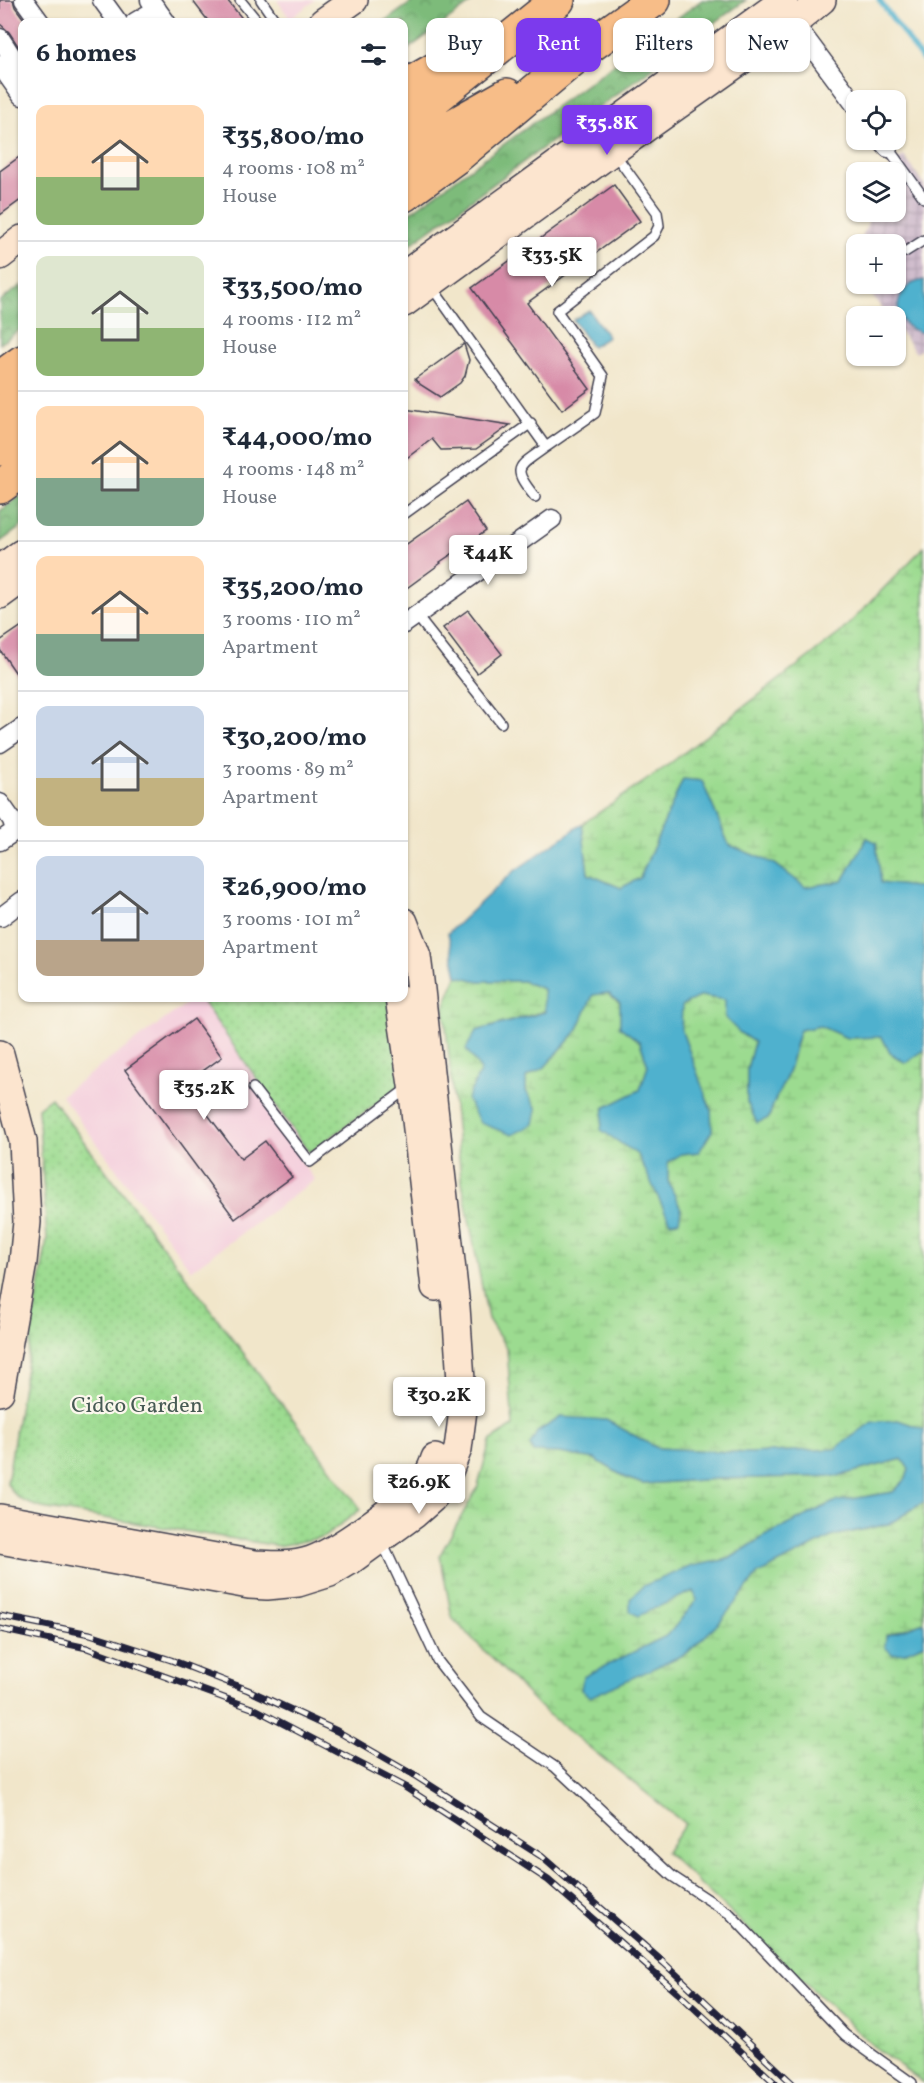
<!DOCTYPE html>
<meta charset="utf-8">
<style>
:root{--surface:#fff;--page:#f2f2f3;--text:#1f2937;--muted:#747a83;--line:#e0e1e3;--accent:#7c3aed}
body{margin:0;font-family:Vollkorn,serif;background:var(--page);color:var(--text);height:100vh;display:flex;flex-direction:column;font-size:22px;white-space:nowrap}
*{box-sizing:border-box;margin:0}
p{font-size:20px;color:var(--muted)}
.icon{flex:none;width:33px;height:33px;fill:none;stroke:currentColor;stroke-width:2;stroke-linecap:round;stroke-linejoin:round}
.map{position:relative;flex:1;overflow:hidden}
.sheet{position:absolute;left:18px;top:18px;width:390px;height:984px;display:flex;flex-direction:column;background:var(--surface);border-radius:12px;box-shadow:0 2px 4px #0004}
.sheet>*{flex:none}
.banner{position:absolute;left:426px;top:18px;width:408px;height:54px;display:flex;gap:12px}
.fabs{position:absolute;left:846px;top:90px;display:grid;gap:12px}
.fabs a{display:grid;place-items:center;width:60px;height:60px;border-radius:12px;background:var(--surface);box-shadow:0 2px 4px #0004;font-size:30px}
.price{position:absolute;translate:-50% -51px;padding:0 14px;border-radius:6px;background:#fff;color:#222;font-size:20px;line-height:39px;filter:drop-shadow(0 2px 3px #0008)}
.price::after{content:'';position:absolute;left:50%;top:36px;width:18px;height:14px;margin-left:-9px;background:inherit;clip-path:polygon(0 0,100% 0,50% 100%)}
.price.current{background:var(--accent);color:#fff}
ul{padding:0;list-style:none}
li{display:flex;align-items:center;gap:18px;height:150px;padding:0 18px}
li+li{border-top:2px solid var(--line)}
li span{display:grid;place-items:center;flex:none;width:168px;height:120px;border-radius:12px;color:#555}
li>.icon{margin-inline-start:auto}
span .icon{width:72px;height:72px;fill:#fffc;stroke-width:1}
li b{font-size:26px}
h2{display:flex;justify-content:space-between;align-items:center;height:72px;padding:0 18px;font-size:26px}
.tag{padding:0 21px;border-radius:12px;background:var(--surface);box-shadow:0 2px 4px #0004;font-size:21px;line-height:54px}
.tag.current{background:var(--accent);color:#fff}
.map>svg:first-child{display:block}
.built{fill:#f4cfdd}
.industrial{fill:url(#industrial-grid)}
.grass{fill:url(#grass-dots);stroke:#5f7e66;stroke-width:1.5}
.forest{fill:url(#forest-crowns);stroke:#506e5a;stroke-width:1.5}
.wetland{fill:url(#wetland-marsh);stroke:#5f7e66;stroke-width:1.5}
.water{fill:#4fb1ce;stroke:#386a84;stroke-width:1.5}
.lines{fill:none;stroke-linecap:round;stroke-linejoin:round}
.stream{stroke:#4fb1ce;stroke-width:5}
.building{fill:#d78aa7}
.lane-casing{stroke:#413f50;stroke-width:12}
.street-casing{stroke:#413f50;stroke-width:21}
.secondary-casing{stroke:#413f50;stroke-width:30}
.highway-casing{stroke:#413f50;stroke-width:36}
.lane{stroke:#fff;stroke-width:9}
.street{stroke:#fff;stroke-width:18}
.secondary{stroke:#fce5cf;stroke-width:27}
.highway{stroke:#f7bd88;stroke-width:33}
.rail-casing{stroke:#22223b;stroke-width:7}
.rail{stroke:#fbf7ec;stroke-width:4.5;stroke-dasharray:14;stroke-linecap:butt}
.labels{text-anchor:middle;stroke-width:4.5;stroke-linejoin:round;paint-order:stroke}
.park-label{font-size:22px;fill:#475a54;stroke:#fbf7ec}
</style>
<div class="map">
<svg width="924" height="2083" viewBox="0 0 924 2083">
<defs>
<pattern id="industrial-grid" width="8" height="8" patternUnits="userSpaceOnUse" patternTransform="scale(1.5)"><rect width="8" height="8" fill="#d0bdcd"/><path d="M0 4h8M4 0v8" fill="none" stroke="#b2a2b1"/></pattern>
<pattern id="grass-dots" width="8" height="8" patternUnits="userSpaceOnUse" patternTransform="scale(1.5)"><rect width="8" height="8" fill="#9cdb90"/><path d="M2 2h.1M6 6h.1" fill="none" stroke="#86bc7d" stroke-width="1.8" stroke-linecap="round"/></pattern>
<pattern id="forest-crowns" width="20" height="18" patternUnits="userSpaceOnUse" patternTransform="scale(1.5)"><rect width="20" height="18" fill="#7dbb7a"/><path d="M2 6a3 3 0 1 1 6 0M12 15a3 3 0 1 1 6 0" fill="none" stroke="#669865"/></pattern>
<pattern id="wetland-marsh" width="20" height="14" patternUnits="userSpaceOnUse" patternTransform="scale(1.5)"><rect width="20" height="14" fill="#9cdb90"/><path d="M1 5h8M5 5V1M11 12h8M15 12V8" fill="none" stroke="#86bc7d"/></pattern>
</defs>
<rect width="100%" height="100%" fill="#fbf7ec"/>
<filter id="ink" filterUnits="userSpaceOnUse"><feTurbulence type="fractalNoise" baseFrequency=".0167" numOctaves="2"/><feDisplacementMap in="SourceGraphic" scale="12" xChannelSelector="R" yChannelSelector="G"/><feConvolveMatrix kernelMatrix="1 2 1 2 8 2 1 2 1" color-interpolation-filters="sRGB"/></filter>
<filter id="wash" filterUnits="userSpaceOnUse"><feTurbulence type="fractalNoise" baseFrequency=".008" numOctaves="4" result="noise"/><feDisplacementMap in="SourceGraphic" scale="24" xChannelSelector="R" yChannelSelector="G"/><feGaussianBlur stdDeviation="1.35" result="paint"/><feColorMatrix in="noise" values="0 0 0 0 0 0 0 0 0 0 0 0 0 0 0 0 0 1.4 0 .05"/><feComposite in="paint" operator="in"/></filter>
<g filter="url(#wash)">
<rect width="100%" height="100%" fill="#f1e6ca"/>
<path class="built" d="M277,0H315L290,19Z
M194,998H200L309,1153L300,1160L315,1180L191,1270L61,1095Z"/>
<path class="industrial" d="M904,156L924,184V347L916,353L896,326V316H888L863,284H896V244H859L872,212H896V172H888L891,164Z"/>
<path class="grass" d="M200,998H389L401,1086L309,1153Z
M51,1098L361,1509L324,1537L279,1546L42,1508C26,1503 15,1500 7,1483L47,1239L38,1108Z"/>
<path class="forest" d="M415,0H475L404,52V22H384Z
M702,0H746L404,249V217Z
M22,285V328L0,344V301Z
M22,495V526L0,542V511Z"/>
<path class="wetland" d="M924,547V888L880,883L876,843L867,838L843,881L805,887L775,864L729,845L702,781L683,779L640,878L621,888L588,874L582,824L664,768L840,633Z
M457,976L479,981H523L543,989L545,1011L476,1031L537,1109L526,1091V1077L544,1068L577,1031L592,994L608,993L620,1003V1027L640,1042L648,1066L640,1090L604,1108L602,1130L638,1155L671,1222L681,1209L668,1181V1162L681,1154L699,1152L711,1110L681,1029V1005L701,996L725,1000L740,1033L754,1042L747,1069V1102L769,1118C773,1101 780,1091 787,1075C793,1061 795,1044 800,1030L820,1026L847,1038L882,1037L890,1053L906,1063L924,1050V1429L898,1420L850,1439L835,1449L749,1453L657,1448L606,1420L533,1452L559,1453L595,1459L626,1478L643,1484L716,1479L838,1476L903,1459L909,1469L906,1479L893,1492L834,1502L765,1536L729,1559L692,1566L694,1591L697,1600L668,1635L584,1677L581,1689L740,1597L758,1574L833,1536L889,1524L924,1502V1622L886,1635L904,1653L924,1644V2083L873,2046L666,1852L685,1824L544,1711L452,1618L440,1555L478,1486L490,1441L513,1426L507,1349L488,1319L461,1177L444,1007Z"/>
<path class="water" d="M924,280V333C889,328 890,285 924,280Z
M589,310L608,337L592,347L573,320Z
M683,779L702,781L729,845L775,864L805,887L843,881L867,838L876,842L881,883L924,888V1050L906,1063L890,1053L882,1037L847,1038L820,1026L800,1030C794,1044 793,1061 787,1075C780,1092 773,1100 769,1118L757,1123L747,1102V1069L754,1042L740,1033L725,1018V1000L701,996L682,1005L681,1029L711,1110L712,1131L699,1152L681,1154L668,1162V1181L681,1209L679,1221L670,1222L638,1155L601,1130L604,1108L640,1090L648,1066L640,1042L620,1027V1002L608,993L593,995L577,1031L544,1068L526,1077V1091L537,1109L534,1124L512,1135L480,1123L467,1099L481,1070L466,1049L476,1031L545,1012L543,989L523,981H479L457,976L448,933L513,872L582,824L588,874L621,888L640,878Z
M561,1417L606,1420L657,1448L749,1453L835,1449L872,1422L898,1420L924,1429V1502L889,1524L833,1536L758,1574L720,1622L687,1653L590,1697L581,1690L583,1677L668,1635L697,1600L693,1591L638,1616L630,1611V1599L643,1586L692,1566L729,1559L765,1536L834,1502L893,1492L906,1479L909,1469L902,1459L838,1476L716,1479L643,1484L626,1478L595,1459L559,1453L533,1452L530,1445L537,1432Z
M924,1622V1644L904,1653L892,1654L885,1647L886,1636Z"/>
<g class="lines">
<path class="stream" d="M879,0L924,62"/>
</g>
<g id="blocks">
<path class="building" d="M0,0H13L15,7L26,22H22V52L9,32L0,24Z
M192,0H227L245,22H209Z
M22,155V199L0,215V171Z
M614,185L640,221L527,303L590,389L562,410L472,288Z
M464,344L469,360L465,376L460,383L440,397L421,385L415,379Z
M404,409L465,418L510,425L476,449L441,450L432,439L404,460Z
M466,502L486,531L440,562L441,563L404,590V546Z
M468,610L502,654L477,673L443,628Z
M22,626V682L0,650V641Z
M194,1019L222,1057L185,1084L241,1159L265,1141L292,1177L235,1219L125,1070Z"/>
</g>
</g>
<g filter="url(#ink)">
<use href="#blocks" fill-opacity="0" stroke="#413f50" stroke-width="1.5"/>
<g class="lines">
<g class="lane-casing">
<path id="lane" d="M240,0L258,22
M261,0L276,22
M888,148L924,198
M905,252L924,240
M431,286L546,447L595,413L603,376L557,311L654,236L659,226L657,212L614,153
M535,497C510,466 518,468 546,447
M404,514L531,423
M416,615L501,723
M253,1088L310,1162L409,1087
M382,1542L437,1660L481,1717L555,1767L672,1876L730,1914L845,2035L912,2083"/>
</g>
<g class="street-casing">
<path id="street" d="M24,0L40,22
M102,0L118,22
M150,0L166,22
M135,22L157,9
M794,23L856,106
M0,38L22,72
M0,65L22,96
M881,140L888,148
M404,624L552,519
M0,743L22,728
M0,803L12,820L14,827L12,833L0,841
M1,917L22,901"/>
</g>
<g class="secondary-casing">
<path id="secondary" d="M323,22L354,0
M0,256L22,239
M404,275L784,0
M404,303L613,151L794,23L822,0
M0,569L22,553
M0,595L22,579
M399,998L412,1085L435,1287
M0,1054L23,1141L27,1222L23,1262L0,1392
M0,1518L255,1564C274,1565 293,1566 311,1560C339,1550 410,1499 427,1475C431,1470 433,1464 435,1458
M0,1540L249,1585L267,1586L298,1583L330,1573L350,1561L415,1514L432,1499L444,1484L458,1449L463,1410L456,1307L419,972L417,956L404,922"/>
</g>
<g class="highway-casing">
<path id="highway" d="M404,87L473,48
M404,123L558,0
M404,159L438,134L507,95
M404,195L455,158L584,50L654,0
M0,378L22,362
M0,413L22,397
M0,449L22,433
M0,487L22,471"/>
</g>
<use href="#lane" class="lane"/>
<use href="#street" class="street"/>
<use href="#secondary" class="secondary"/>
<use href="#highway" class="highway"/>
<g class="rail-casing">
<path id="rail" d="M0,1616L90,1634L171,1660L248,1690L337,1731L417,1777L541,1856L664,1963L792,2083
M0,1629L87,1648L257,1710L405,1787L548,1880L678,1993L775,2083"/>
</g>
<use href="#rail" class="rail"/>
</g>
</g>
<g class="labels">
<g class="park-label">
<text x="137" y="1412">Cidco Garden</text>
</g>
</g>
</svg>
<div class="fabs">
<a><svg class="icon" aria-label="locate" viewBox="0 0 24 24"><circle cx="12" cy="12" r="6"/><path d="M12 2v4M12 18v4M2 12h4M18 12h4"/></svg></a>
<a><svg class="icon" aria-label="layers" viewBox="0 0 24 24"><path d="M12 4l9 5-9 5-9-5zM3 14l9 5 9-5"/></svg></a>
<a>+</a>
<a>−</a>
</div>
<b class="price current" style="left:607px;top:156px">₹35.8K</b>
<b class="price" style="left:552px;top:288px">₹33.5K</b>
<b class="price" style="left:488px;top:586px">₹44K</b>
<b class="price" style="left:204px;top:1121px">₹35.2K</b>
<b class="price" style="left:439px;top:1428px">₹30.2K</b>
<b class="price" style="left:419px;top:1515px">₹26.9K</b>
<div class="banner">
<a class="tag">Buy</a>
<a class="tag current">Rent</a>
<a class="tag">Filters</a>
<a class="tag">New</a>
</div>
<section class="sheet">
<h2>6 homes<svg class="icon" aria-label="filters" viewBox="0 0 24 24"><path d="M4 7h16M4 17h16"/><circle cx="9" cy="7" r="2"/><circle cx="15" cy="17" r="2"/></svg></h2>
<ul>
<li><span style="background:linear-gradient(#ffd9b3 60%,#8fb573 0)"><svg class="icon" aria-label="home" viewBox="0 0 24 24"><path d="M3 11l9-7 9 7M6 9v11h12V9"/></svg></span><div><b>₹35,800/mo</b><p>4 rooms · 108 m²</p><p>House</p></div></li>
<li><span style="background:linear-gradient(#dfe7d0 60%,#8fb573 0)"><svg class="icon" aria-label="home" viewBox="0 0 24 24"><path d="M3 11l9-7 9 7M6 9v11h12V9"/></svg></span><div><b>₹33,500/mo</b><p>4 rooms · 112 m²</p><p>House</p></div></li>
<li><span style="background:linear-gradient(#ffd9b3 60%,#7fa58c 0)"><svg class="icon" aria-label="home" viewBox="0 0 24 24"><path d="M3 11l9-7 9 7M6 9v11h12V9"/></svg></span><div><b>₹44,000/mo</b><p>4 rooms · 148 m²</p><p>House</p></div></li>
<li><span style="background:linear-gradient(#ffd9b3 65%,#7fa58c 0)"><svg class="icon" aria-label="home" viewBox="0 0 24 24"><path d="M3 11l9-7 9 7M6 9v11h12V9"/></svg></span><div><b>₹35,200/mo</b><p>3 rooms · 110 m²</p><p>Apartment</p></div></li>
<li><span style="background:linear-gradient(#c9d6e8 60%,#c2b280 0)"><svg class="icon" aria-label="home" viewBox="0 0 24 24"><path d="M3 11l9-7 9 7M6 9v11h12V9"/></svg></span><div><b>₹30,200/mo</b><p>3 rooms · 89 m²</p><p>Apartment</p></div></li>
<li><span style="background:linear-gradient(#c9d6e8 70%,#b9a48a 0)"><svg class="icon" aria-label="home" viewBox="0 0 24 24"><path d="M3 11l9-7 9 7M6 9v11h12V9"/></svg></span><div><b>₹26,900/mo</b><p>3 rooms · 101 m²</p><p>Apartment</p></div></li>
</ul>
</section>
</div>
